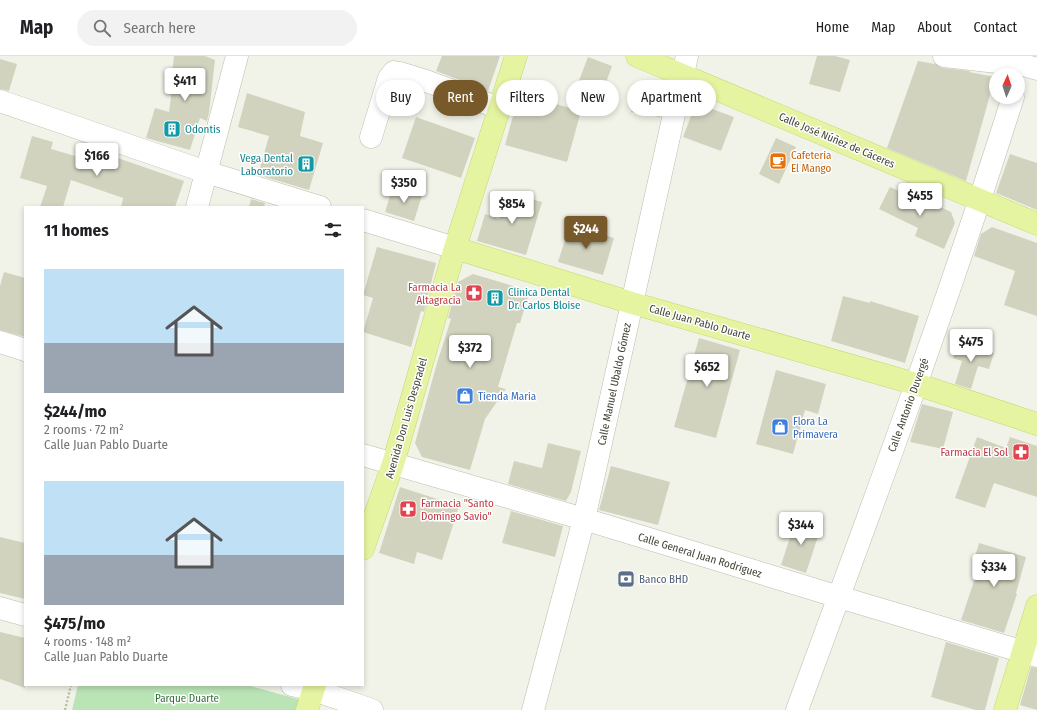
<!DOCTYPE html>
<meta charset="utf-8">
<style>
:root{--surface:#fff;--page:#f2f2f2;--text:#202124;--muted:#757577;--line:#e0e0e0;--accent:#785929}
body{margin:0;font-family:"Fira Sans Condensed",sans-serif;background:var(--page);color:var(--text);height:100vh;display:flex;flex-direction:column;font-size:15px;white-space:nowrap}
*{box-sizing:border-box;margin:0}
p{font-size:13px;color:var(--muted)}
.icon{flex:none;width:22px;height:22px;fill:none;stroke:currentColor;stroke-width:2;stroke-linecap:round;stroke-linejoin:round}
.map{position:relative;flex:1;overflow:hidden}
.details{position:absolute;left:24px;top:150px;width:340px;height:480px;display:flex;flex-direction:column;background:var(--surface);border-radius:0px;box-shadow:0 2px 6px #0003}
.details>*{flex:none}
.top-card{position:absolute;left:376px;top:24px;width:380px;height:36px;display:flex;gap:8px}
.needle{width:26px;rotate:3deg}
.buttons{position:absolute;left:989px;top:12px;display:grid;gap:8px}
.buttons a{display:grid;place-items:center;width:36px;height:36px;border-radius:50%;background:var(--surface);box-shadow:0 2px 6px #0003;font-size:20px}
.price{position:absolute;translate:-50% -34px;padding:0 9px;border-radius:4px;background:#fff;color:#222;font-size:13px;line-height:26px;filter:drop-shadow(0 1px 2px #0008)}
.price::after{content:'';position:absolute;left:50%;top:24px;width:12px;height:9px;margin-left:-6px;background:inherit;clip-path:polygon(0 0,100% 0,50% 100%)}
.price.selected{background:var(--accent);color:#fff}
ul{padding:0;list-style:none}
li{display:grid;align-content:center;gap:8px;height:212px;padding:0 20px}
li span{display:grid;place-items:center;height:124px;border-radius:0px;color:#555}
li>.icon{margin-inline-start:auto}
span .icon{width:72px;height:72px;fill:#fffc;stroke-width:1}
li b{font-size:17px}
h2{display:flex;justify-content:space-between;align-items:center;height:48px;padding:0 20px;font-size:17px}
.pill{padding:0 14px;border-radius:18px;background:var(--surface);box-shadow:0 2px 6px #0003;font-size:14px;line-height:36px}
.pill.selected{background:var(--accent);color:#fff}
header{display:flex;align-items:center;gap:24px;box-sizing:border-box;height:56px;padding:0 20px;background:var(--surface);border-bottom:1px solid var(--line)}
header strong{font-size:19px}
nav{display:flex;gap:22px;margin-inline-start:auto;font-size:14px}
.search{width:280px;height:36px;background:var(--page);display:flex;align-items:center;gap:10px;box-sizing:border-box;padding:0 14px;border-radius:22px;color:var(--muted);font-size:15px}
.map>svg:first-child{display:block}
.green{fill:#bae3b6}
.building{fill:#d2d3bf}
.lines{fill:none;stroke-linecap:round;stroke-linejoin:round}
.minor-casing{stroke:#bbbdac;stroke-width:23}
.major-casing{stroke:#c7d772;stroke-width:23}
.path{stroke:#babd9f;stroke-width:2.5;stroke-dasharray:2 2;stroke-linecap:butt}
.minor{stroke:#fff;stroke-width:22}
.major{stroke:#e5f4a1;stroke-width:22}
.labels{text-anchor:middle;stroke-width:3;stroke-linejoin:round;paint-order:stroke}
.culture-label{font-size:11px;fill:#0d838f;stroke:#fff;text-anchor:start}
.street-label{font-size:11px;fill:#454638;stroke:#fff}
.food-label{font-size:11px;fill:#c56008;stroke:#fff;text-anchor:start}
.health-label{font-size:11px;fill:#be3a42;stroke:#fff;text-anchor:end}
.shop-label{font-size:11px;fill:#366cbe;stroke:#fff;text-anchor:start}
.service-label{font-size:11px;fill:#4e5e75;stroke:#fff;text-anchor:start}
.park-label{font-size:11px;fill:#317137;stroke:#fff}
</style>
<header>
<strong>Map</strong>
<div class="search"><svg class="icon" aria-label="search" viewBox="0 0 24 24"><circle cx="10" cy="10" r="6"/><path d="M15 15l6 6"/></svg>Search here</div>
<nav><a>Home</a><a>Map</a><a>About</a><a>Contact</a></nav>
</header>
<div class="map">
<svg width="1037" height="654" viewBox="0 0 1037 654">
<rect width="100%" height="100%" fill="#f1f3e9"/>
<path class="green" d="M78,629H247L301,644L298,654H72Z"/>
<path class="building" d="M174,0H205L215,4L209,57L207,65L200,62L190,94L146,82L155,52L169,56L174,18L172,17Z
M442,0H500L488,35L436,15Z
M817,0H835L850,4L840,36L809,28Z
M588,1L612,10L598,49L573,40Z
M0,3L17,8L9,35L0,33Z
M918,5L935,8L943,12L970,15L969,16L995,21L966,125L887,92Z
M640,26L663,35L660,61L631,56Z
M247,37L305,56L300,80L323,87L309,134L258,119L269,80L238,71Z
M519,38L581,55L567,106L505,89Z
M701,49L734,61L721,95L683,81L693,55Z
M416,61L475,82L461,122L402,102Z
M32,80L53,86L51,93L82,102L86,91L184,125L175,151H121L123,142L71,124L63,151H40L47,130L20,122Z
M776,82L796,91L779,128L759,118Z
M1010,98L1037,107V154L996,137Z
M393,130L422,139L414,165L385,156Z
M890,131L929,148L930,146L951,156L955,167L944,193L915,180L918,172L879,153Z
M507,136L542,146L526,199L477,185L485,158L499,163Z
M251,143L265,147L264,151H249Z
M570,168L614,182L603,219L558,206Z
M992,171L1037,187V260L1004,249L1015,215L974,200L981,178Z
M377,191L436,207L424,256L421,255L411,291L363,276L373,242L363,239Z
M4,216L25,222V281L0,274V230Z
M473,218L530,235L520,267H517L498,331L506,333L485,363L470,414L422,401L415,387L437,307L451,263L448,262L458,226Z
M843,240L870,247V245L919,260L905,307L831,285Z
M699,282L740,294L716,382L674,371Z
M959,286L994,297L989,313L978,310L971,333L955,328L962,305L953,302Z
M776,314L826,328L818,358L805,354L793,398L756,388Z
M922,348L953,356L943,393L910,386Z
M977,381L1006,392L1010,381L1037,390V441L994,427L985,452L955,442Z
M548,387L581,395L571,436L566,445L508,428L514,405L542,412Z
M611,410L670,426L658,469L599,454Z
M400,431L459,450L442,504L417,496L414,508L379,497Z
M511,455L563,470L555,501L502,487Z
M796,463L821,471L806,517L781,509Z
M0,481L25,487V543L0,537Z
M979,487L1026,501L1016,537L1017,538L1004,577L961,564L978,513L972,511Z
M0,576L25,582V632L0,623Z
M946,586L999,602L985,654H976L931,641Z
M1031,611L1037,612V654L1020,649Z"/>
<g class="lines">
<g class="minor-casing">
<path id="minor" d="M944,0L1023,9L1037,13
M0,45L206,116L320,151
M371,81L389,22L394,16L400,17L426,25L499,52
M197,151L237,0
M363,164L455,192
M0,286L25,294
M363,399L584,463L839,541L1037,600
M0,552L25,559
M292,629L314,634L372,654
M533,654L584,463L687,0
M797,654C872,451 948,247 1013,41"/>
</g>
<g class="major-casing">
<path id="major" d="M637,0L1037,168
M455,192L632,247L916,328L1037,368
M363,493L393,408L455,192L516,0
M307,654L315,629
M1005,654L1037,550"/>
</g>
<path class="path" d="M65,654L71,629"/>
<use href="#minor" class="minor"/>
<use href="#major" class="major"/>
</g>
<defs>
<g id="building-square" transform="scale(0.9)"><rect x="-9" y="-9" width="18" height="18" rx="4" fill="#0f9aa8" stroke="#fff"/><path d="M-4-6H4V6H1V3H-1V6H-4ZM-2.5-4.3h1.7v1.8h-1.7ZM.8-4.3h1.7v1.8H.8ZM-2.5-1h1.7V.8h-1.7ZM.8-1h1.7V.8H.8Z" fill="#fff"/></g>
<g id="cafe-square" transform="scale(0.9)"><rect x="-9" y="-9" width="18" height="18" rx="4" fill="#e8710a" stroke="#fff"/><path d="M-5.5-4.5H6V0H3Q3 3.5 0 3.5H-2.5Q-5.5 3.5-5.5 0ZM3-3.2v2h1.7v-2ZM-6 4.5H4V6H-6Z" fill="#fff"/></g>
<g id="pharmacy-square" transform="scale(0.9)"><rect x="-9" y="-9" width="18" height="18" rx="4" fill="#e0444e" stroke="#fff"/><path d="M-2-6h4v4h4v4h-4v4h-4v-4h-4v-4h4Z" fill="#fff"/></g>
<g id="shop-square" transform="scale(0.9)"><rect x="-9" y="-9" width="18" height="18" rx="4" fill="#3f7fe0" stroke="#fff"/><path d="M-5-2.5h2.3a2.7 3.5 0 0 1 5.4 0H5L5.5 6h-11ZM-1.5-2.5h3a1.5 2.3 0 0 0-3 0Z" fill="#fff"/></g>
<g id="bank-square" transform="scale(0.9)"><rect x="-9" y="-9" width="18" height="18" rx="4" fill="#5c6f8a" stroke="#fff"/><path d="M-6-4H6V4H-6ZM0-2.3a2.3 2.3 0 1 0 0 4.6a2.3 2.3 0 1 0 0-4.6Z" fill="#fff"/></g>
</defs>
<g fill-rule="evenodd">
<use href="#building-square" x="172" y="73"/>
<use href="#cafe-square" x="778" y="105"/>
<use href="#building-square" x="306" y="108"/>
<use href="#pharmacy-square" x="474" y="237"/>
<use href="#building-square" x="495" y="242"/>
<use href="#shop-square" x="465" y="340"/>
<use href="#shop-square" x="780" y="371"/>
<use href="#pharmacy-square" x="1021" y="396"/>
<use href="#pharmacy-square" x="408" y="453"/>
<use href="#bank-square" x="626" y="523"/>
</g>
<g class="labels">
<g class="culture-label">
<text x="185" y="77">Odontis</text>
<text x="293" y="106" text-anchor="end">Vega Dental<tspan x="293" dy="13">Laboratorio</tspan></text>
<text x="508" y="240">Clinica Dental<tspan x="508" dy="13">Dr. Carlos Bloise</tspan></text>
</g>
<g class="street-label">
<text transform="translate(837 84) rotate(23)" y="4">Calle José Núñez de Cáceres</text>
<text transform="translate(700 266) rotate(16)" y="4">Calle Juan Pablo Duarte</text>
<text transform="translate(614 328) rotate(-78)" y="4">Calle Manuel Ubaldo Gómez</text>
<text transform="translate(908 349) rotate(-70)" y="4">Calle Antonio Duvergé</text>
<text transform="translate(406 362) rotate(-74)" y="4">Avenida Don Luis Despradel</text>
<text transform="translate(700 499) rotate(17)" y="4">Calle General Juan Rodríguez</text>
</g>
<g class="food-label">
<text x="791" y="103">Cafeteria<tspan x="791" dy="13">El Mango</tspan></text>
</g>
<g class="health-label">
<text x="461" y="235">Farmacia La<tspan x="461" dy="13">Altagracia</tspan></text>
<text x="1008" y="400">Farmacia El Sol</text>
<text x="421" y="451" text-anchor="start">Farmacia "Santo<tspan x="421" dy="13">Domingo Savio"</tspan></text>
</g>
<g class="shop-label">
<text x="478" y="344">Tienda Maria</text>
<text x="793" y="369">Flora La<tspan x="793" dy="13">Primavera</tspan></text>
</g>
<g class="service-label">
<text x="639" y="527">Banco BHD</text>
</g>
<g class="park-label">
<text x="187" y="646">Parque Duarte</text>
</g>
</g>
</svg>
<div class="buttons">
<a><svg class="needle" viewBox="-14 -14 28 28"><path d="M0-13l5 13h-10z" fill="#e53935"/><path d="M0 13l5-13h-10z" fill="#757577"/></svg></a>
</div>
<b class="price" style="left:185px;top:46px">$411</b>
<b class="price" style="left:97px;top:121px">$166</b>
<b class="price" style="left:404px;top:148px">$350</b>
<b class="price" style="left:920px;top:161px">$455</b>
<b class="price" style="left:512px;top:169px">$854</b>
<b class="price selected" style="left:586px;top:194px">$244</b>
<b class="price" style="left:971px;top:307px">$475</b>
<b class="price" style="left:470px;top:313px">$372</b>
<b class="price" style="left:707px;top:332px">$652</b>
<b class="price" style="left:801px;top:490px">$344</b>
<b class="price" style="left:994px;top:532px">$334</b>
<div class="top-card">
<a class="pill">Buy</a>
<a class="pill selected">Rent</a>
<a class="pill">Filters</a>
<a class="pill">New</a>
<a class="pill">Apartment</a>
</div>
<section class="details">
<h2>11 homes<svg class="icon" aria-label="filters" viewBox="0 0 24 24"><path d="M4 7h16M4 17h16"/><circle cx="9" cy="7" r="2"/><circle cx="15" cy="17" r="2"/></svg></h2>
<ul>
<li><span style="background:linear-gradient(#bfe0f5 60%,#9aa5b1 0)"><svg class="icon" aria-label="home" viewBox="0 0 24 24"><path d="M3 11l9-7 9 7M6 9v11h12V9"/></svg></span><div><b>$244/mo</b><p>2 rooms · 72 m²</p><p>Calle Juan Pablo Duarte</p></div></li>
<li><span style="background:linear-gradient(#bfe0f5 60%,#9aa5b1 0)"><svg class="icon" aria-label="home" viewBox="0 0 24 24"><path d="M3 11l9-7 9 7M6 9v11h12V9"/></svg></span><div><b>$475/mo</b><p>4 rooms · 148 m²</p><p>Calle Juan Pablo Duarte</p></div></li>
</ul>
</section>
</div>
